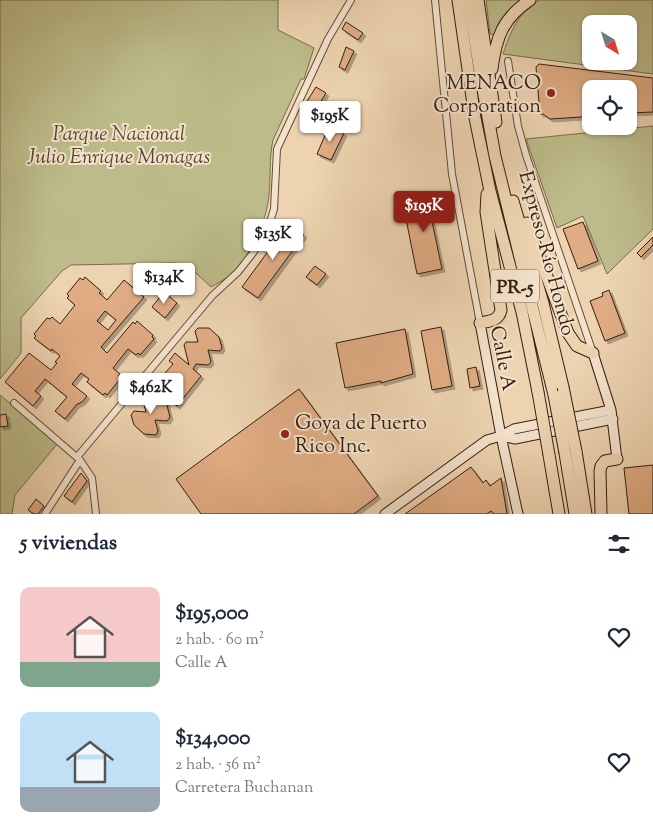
<!DOCTYPE html>
<html lang="es">
<meta charset="utf-8">
<style>
:root{--surface:#fff;--page:#f6f6f7;--text:#1f2937;--muted:#747a83;--accent:#8f2418}
body{margin:0;font-family:"Sorts Mill Goudy",serif;background:var(--page);color:var(--text);height:100vh;display:flex;flex-direction:column;font-size:19px;white-space:nowrap}
*{box-sizing:border-box;margin:0}
p{font-size:16px;color:var(--muted)}
.icon{flex:none;width:28px;height:28px;fill:none;stroke:currentColor;stroke-width:2;stroke-linecap:round;stroke-linejoin:round}
.map{position:relative;height:514px;overflow:hidden}
.side{display:flex;flex-direction:column;background:var(--surface);flex:1}
.side>*{flex:none}
.needle{width:32px;rotate:142deg}
.buttons{position:absolute;left:582px;top:15px;display:grid;gap:10px}
.buttons a{display:grid;place-items:center;width:55px;height:55px;border-radius:10px;background:var(--surface);box-shadow:0 1px 4px #0004;font-size:25px}
.price{position:absolute;translate:-50% -42px;padding:0 11px;border-radius:5px;background:#fff;color:#222;font-size:16px;line-height:32px;filter:drop-shadow(0 1px 2px #0008)}
.price::after{content:'';position:absolute;left:50%;top:30px;width:15px;height:11px;margin-left:-8px;background:inherit;clip-path:polygon(0 0,100% 0,50% 100%)}
.price.active{background:var(--accent);color:#fff}
ul{padding:0;list-style:none}
li{display:flex;align-items:center;gap:15px;height:125px;padding:0 20px}
li span{display:grid;place-items:center;flex:none;width:140px;height:100px;border-radius:10px;color:#555}
li>.icon{margin-inline-start:auto}
span .icon{width:60px;height:60px;fill:#fffc;stroke-width:1}
li b{font-size:21px}
h2{display:flex;justify-content:space-between;align-items:center;height:60px;padding:0 20px;font-size:21px}
.map>svg:first-child{display:block}
.green{fill:#bcbb89;stroke:#786c4c;fill-rule:evenodd}
.building{fill:#e0ac84;stroke:#351e10;fill-rule:evenodd;filter:url(#shadow)}
.lines{fill:none;stroke-linecap:round;stroke-linejoin:round}
.street-casing{stroke:#634b38;stroke-width:8}
.secondary-casing{stroke:#351e10;stroke-width:11}
.highway-casing{stroke:#351e10;stroke-width:13}
.street{stroke:#f3e2cc;stroke-width:6}
.secondary{stroke:#f3e2cc;stroke-width:9}
.highway{stroke:#edd3b0;stroke-width:11}
.highway-bridge-casing{stroke:#351e10;stroke-width:13;stroke-linecap:butt}
.highway-bridge{stroke:#edd3b0;stroke-width:11}
.poi-dot{fill:#8f2418;stroke:#f3e2cc;stroke-width:2}
.labels{text-anchor:middle;stroke-width:4;stroke-linejoin:round;paint-order:stroke}
.shield{fill:#f3e2cc;stroke:#6e5948;stroke-width:1}
.shield-label{font-size:19px;font-weight:bold;fill:#351e10}
.poi-label{font-size:20px;fill:#351e10;stroke:#f3e2cc;text-anchor:end}
.park-label{font-size:20px;font-style:italic;fill:#57452e;stroke:#f3e2cc}
.street-label{font-size:20px;fill:#351e10;stroke:#f3e2cc}
</style>
<div class="map">
<svg width="653" height="514" viewBox="0 0 653 514">
<defs>
<filter id="shadow"><feDropShadow dx="3" dy="3" stdDeviation="0" flood-color="#0004"/></filter>
</defs>
<rect width="100%" height="100%" fill="#edd3b0"/>
<filter id="stains"><feTurbulence type="fractalNoise" baseFrequency=".004" numOctaves="4"/><feColorMatrix values="0 0 0 0 .2 0 0 0 0 .09 0 0 0 0 .02 0 0 0 .5 -.17"/></filter>
<radialGradient id="worn" r=".72"><stop offset=".6" stop-color="#630" stop-opacity="0"/><stop offset="1" stop-color="#630" stop-opacity=".3"/></radialGradient>
<path class="green" d="M0,0H278V30L314,48L304,79H301L273,140C269,158 271,177 269,195C267,221 249,261 228,277C223,280 217,284 211,287L196,273L176,263L71,265L62,271L21,318V353L0,379Z
M486,0H527L495,35L490,34Z
M539,0H653V74L503,54C511,31 517,14 539,0ZM591,24H629V61H591Z
M653,126V229L607,274L583,216L557,228L526,139Z
M0,395L58,443L15,495L12,514H0Z"/>
<path class="building" d="M346,22L363,33L358,40L342,29Z
M346,47L354,51L345,70L339,67Z
M539,64L653,78V112L629,113V89H591V100H583L584,114L581,117L550,119L543,114H540L536,67Z
M316,87L326,93L320,103L336,113L331,121L310,109L308,112L302,109Z
M329,126L344,133L331,160L317,154Z
M442,194L445,209L430,212L442,269L417,274L403,204L428,199L427,197Z
M583,222L598,261L578,269L563,229Z
M288,224L304,235L258,298L242,287Z
M653,237V245L641,257L637,253Z
M315,266L326,274L317,285L306,277Z
M85,277L101,291L99,293L107,300L124,280L144,297L101,347L107,353L133,322L135,324L137,321L153,335L152,337L154,339L140,355L138,353L136,355L128,349L113,368L120,374L118,376L121,378L107,395L105,393L103,395L87,382L89,379L81,373L72,384L87,396L82,402L78,404H77L65,419L55,411L67,397L45,379L35,391L41,396L33,406L5,382L29,353L51,370L57,363L55,362L60,356L52,349L51,351L34,338L36,336L34,334L47,318L50,319L52,317L60,324L75,305L67,298L69,296L67,294L80,278L83,280ZM105,311L116,320L108,330L97,321Z
M609,290L625,333L605,341L590,301L603,296L602,293Z
M164,292L177,303L165,318L152,307Z
M441,327L452,386L432,390L421,331Z
M198,328H209L219,337L222,348L220,351L208,350L211,362L208,365L196,364L193,369L201,376L177,406L153,387L173,364L169,361L175,353L189,365L184,345L186,342H198L195,331Z
M405,329L413,374L381,383V381L345,388L336,343Z
M476,367L480,386L470,388L467,369Z
M299,389L378,496L354,514H201L176,479Z
M146,397L165,398L170,417L167,421L155,420L158,431L156,435L144,434L134,425L131,415L134,411L146,412L143,401Z
M6,414L8,426L0,427V415Z
M653,465V514H629L624,468Z
M471,467L483,483L486,480L490,486L501,478L507,514H494L491,511L487,514H405Z
M81,473L87,481L72,502L64,496Z
M36,499L44,506L38,514H34L28,510Z"/>
<g class="lines">
<g class="street-casing">
<path id="street" d="M435,0L452,174L480,323
M508,61L518,126L526,155L593,353
M14,403L80,460L92,478L96,514
M77,457L212,296L238,272L253,253L269,225L274,209L277,149L328,39L351,0
M45,514L80,460"/>
</g>
<g class="secondary-casing">
<path id="secondary" d="M480,323L501,436L518,514
M593,353L611,410L617,459
M501,436L515,439L613,419
M385,514L487,440L501,436L514,429L611,410"/>
</g>
<g class="highway-casing">
<path id="highway" d="M458,0L475,118L490,191L522,312L538,392
M469,0L480,73L495,156L554,395
M478,0L496,122
M492,69C496,37 503,18 530,0
M513,201L543,303L563,387
M527,223L568,333L577,346L593,353
M480,323C489,321 499,321 501,310L486,212L487,194
M576,451L586,514
M565,453L575,514
M549,455L559,514
M601,514L600,471L601,466L605,461L617,459"/>
</g>
<use href="#street" class="street"/>
<use href="#secondary" class="secondary"/>
<use href="#highway" class="highway"/>
<g class="highway-bridge-casing">
<path id="highway-bridge" d="M563,387L576,451
M538,392L549,455
M554,395L565,453"/>
</g>
<use href="#highway-bridge" class="highway-bridge"/>
</g>
<g class="poi-dot">
<circle cx="551" cy="93" r="5"/>
<circle cx="285" cy="434" r="5"/>
</g>
<g class="labels">
<rect class="shield" x="491" y="269.5" width="48" height="33" rx="4"/>
<g class="shield-label">
<text x="515" y="293">PR-5</text>
</g>
<g class="poi-label">
<text x="541" y="89">MENACO<tspan x="541" dy="23">Corporation</tspan></text>
<text x="295" y="429" text-anchor="start">Goya de Puerto<tspan x="295" dy="23">Rico Inc.</tspan></text>
</g>
<g class="park-label">
<text x="119" y="140">Parque Nacional<tspan x="119" dy="23">Julio Enrique Monagas</tspan></text>
</g>
<g class="street-label">
<text transform="translate(548 253) rotate(75)" y="7">Expreso Río Hondo</text>
<text transform="translate(504 358) rotate(79)" y="7">Calle A</text>
</g>
</g>
<rect width="100%" height="100%" filter="url(#stains)"/>
<rect width="100%" height="100%" fill="url(#worn)"/>
</svg>
<div class="buttons">
<a><svg class="needle" viewBox="-14 -14 28 28"><path d="M0-13l5 13h-10z" fill="#e53935"/><path d="M0 13l5-13h-10z" fill="#747a83"/></svg></a>
<a><svg class="icon" aria-label="locate" viewBox="0 0 24 24"><circle cx="12" cy="12" r="6"/><path d="M12 2v4M12 18v4M2 12h4M18 12h4"/></svg></a>
</div>
<b class="price" style="left:330px;top:143px">$195K</b>
<b class="price active" style="left:424px;top:233px">$195K</b>
<b class="price" style="left:273px;top:261px">$135K</b>
<b class="price" style="left:164px;top:305px">$134K</b>
<b class="price" style="left:151px;top:415px">$462K</b>
</div>
<section class="side">
<h2>5 viviendas<svg class="icon" aria-label="filters" viewBox="0 0 24 24"><path d="M4 7h16M4 17h16"/><circle cx="9" cy="7" r="2"/><circle cx="15" cy="17" r="2"/></svg></h2>
<ul>
<li><span style="background:linear-gradient(#f6c9c9 75%,#7fa58c 0)"><svg class="icon" aria-label="home" viewBox="0 0 24 24"><path d="M3 11l9-7 9 7M6 9v11h12V9"/></svg></span><div><b>$195,000</b><p>2 hab. · 60 m²</p><p>Calle A</p></div><svg class="icon" aria-label="heart" viewBox="0 0 24 24"><path d="M12 20l-8-8c-3-5 5-10 8-4 3-6 11-1 8 4z"/></svg></li>
<li><span style="background:linear-gradient(#bfe0f5 75%,#9aa5b1 0)"><svg class="icon" aria-label="home" viewBox="0 0 24 24"><path d="M3 11l9-7 9 7M6 9v11h12V9"/></svg></span><div><b>$134,000</b><p>2 hab. · 56 m²</p><p>Carretera Buchanan</p></div><svg class="icon" aria-label="heart" viewBox="0 0 24 24"><path d="M12 20l-8-8c-3-5 5-10 8-4 3-6 11-1 8 4z"/></svg></li>
</ul>
</section>
